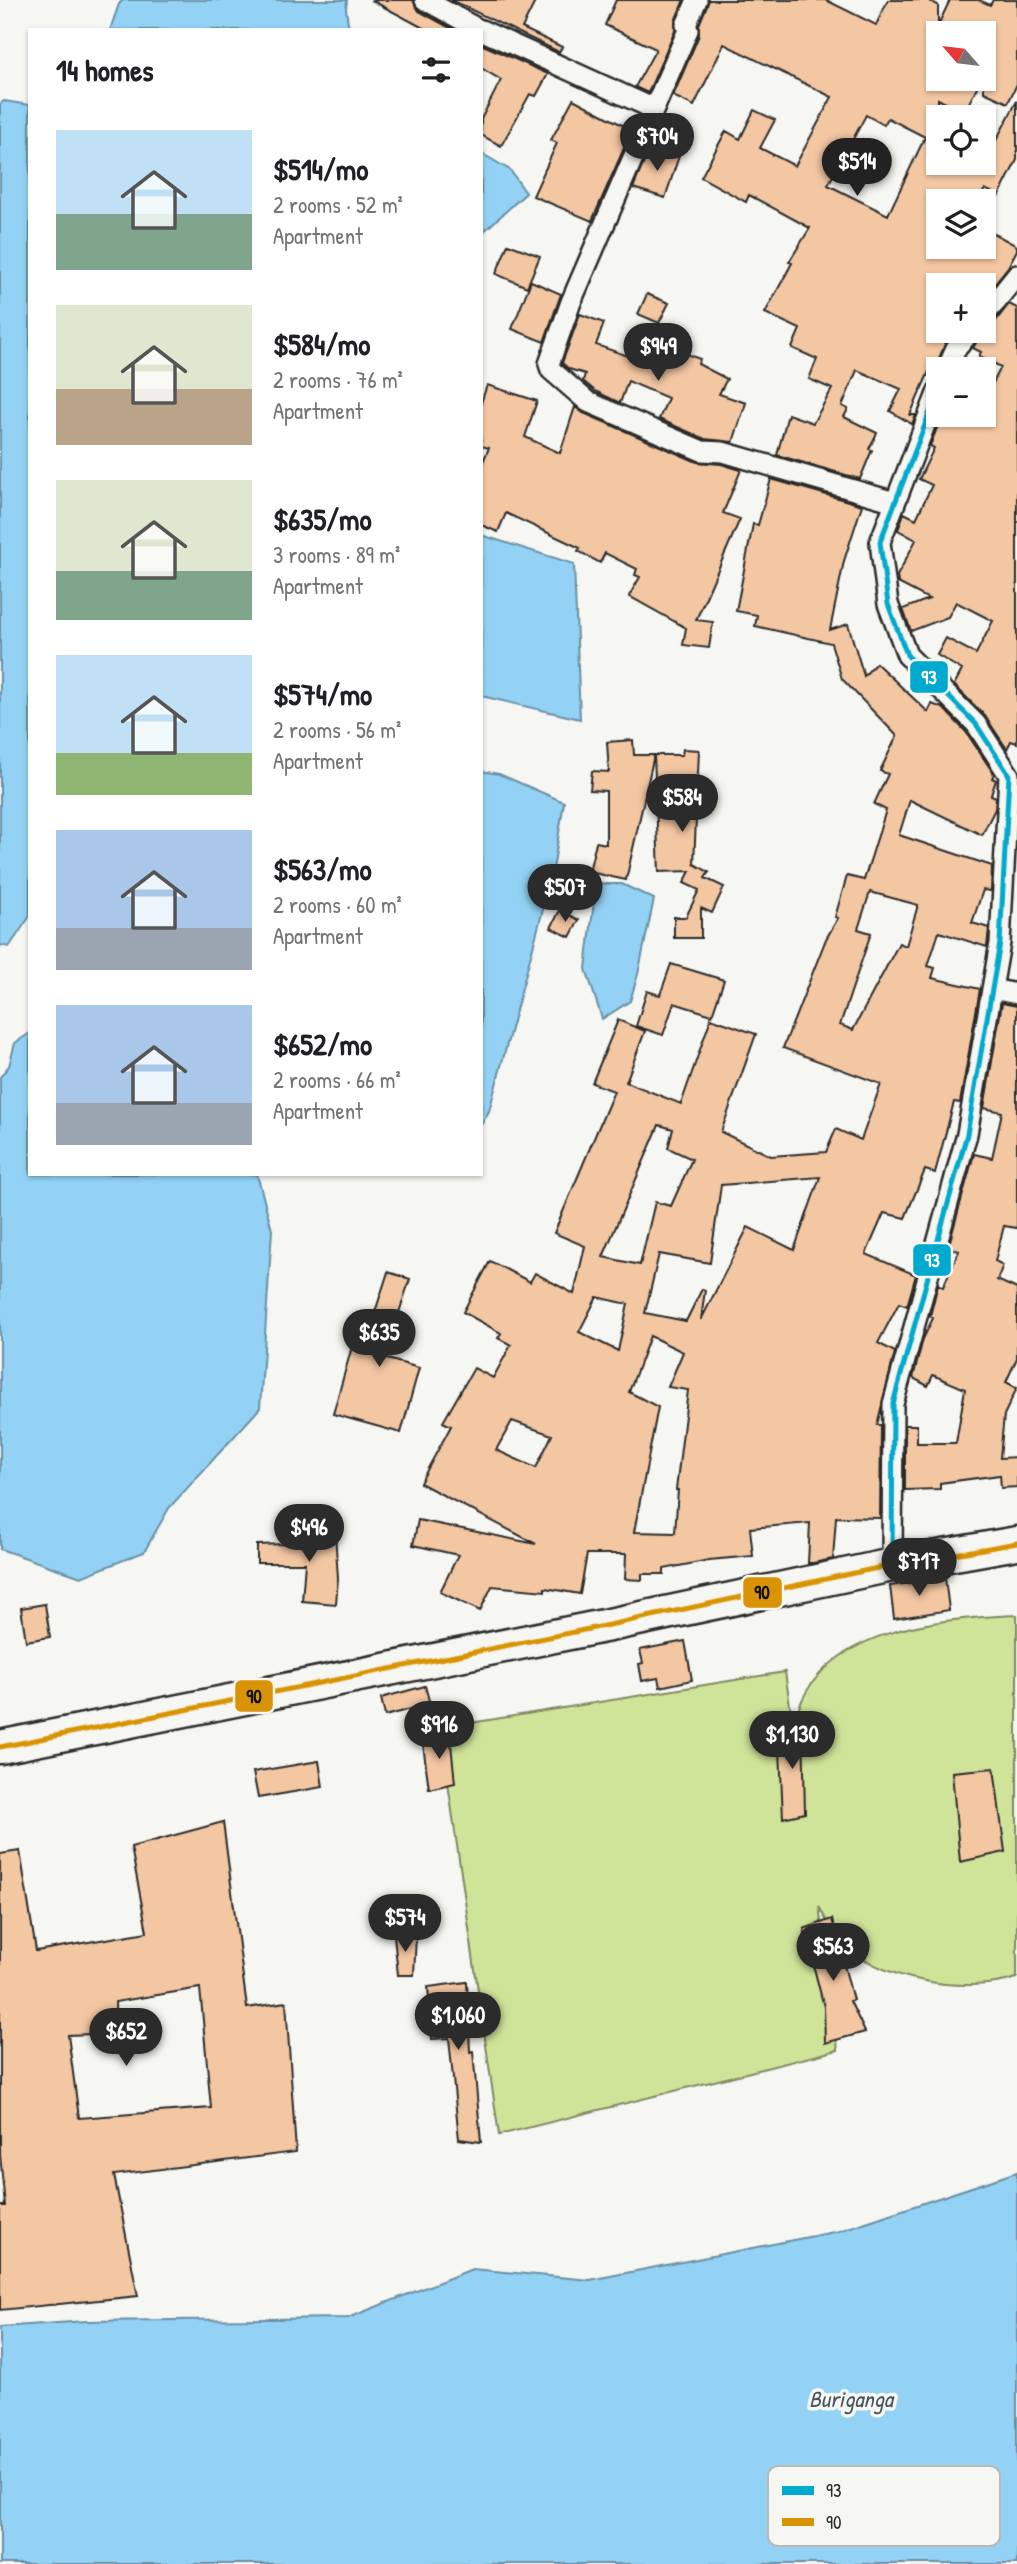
<!DOCTYPE html>
<meta charset="utf-8">
<style>
:root{--surface:#fff;--page:#f6f6f6;--text:#202124;--muted:#757577;--accent:#2b2b2b}
body{margin:0;font-family:"Patrick Hand",sans-serif;background:var(--page);color:var(--text);height:100vh;display:flex;flex-direction:column;font-size:26px;white-space:nowrap}
*{box-sizing:border-box;margin:0}
p{font-size:23px;color:var(--muted)}
.icon{flex:none;width:38px;height:38px;fill:none;stroke:currentColor;stroke-width:2;stroke-linecap:round;stroke-linejoin:round}
.map{position:relative;flex:1;overflow:hidden}
.side{position:absolute;left:28px;top:28px;width:455px;height:1148px;display:flex;flex-direction:column;background:var(--surface);border-radius:0px;box-shadow:0 2px 5px #0004}
.side>*{flex:none}
.needle{width:46px;rotate:298deg}
.buttons{position:absolute;left:926px;top:21px;display:grid;gap:14px}
.buttons a{display:grid;place-items:center;width:70px;height:70px;border-radius:0px;background:var(--surface);box-shadow:0 2px 5px #0004;font-size:35px}
.price{position:absolute;translate:-50% -60px;padding:0 16px;border-radius:24px;background:var(--accent);color:#fff;font-size:23px;line-height:46px;filter:drop-shadow(0 2px 4px #0008)}
.price::after{content:'';position:absolute;left:50%;top:42px;width:21px;height:16px;margin-left:-10px;background:inherit;clip-path:polygon(0 0,100% 0,50% 100%)}
.price.selected{background:#222;color:#fff}
ul{padding:0;list-style:none}
li{display:flex;align-items:center;gap:21px;height:175px;padding:0 28px}
li span{display:grid;place-items:center;flex:none;width:196px;height:140px;border-radius:0px;color:#555}
li>.icon{margin-inline-start:auto}
span .icon{width:84px;height:84px;fill:#fffc;stroke-width:1}
li b{font-size:30px}
h2{display:flex;justify-content:space-between;align-items:center;height:84px;padding:0 28px;font-size:30px}
.map>svg:first-child{display:block}
.green{fill:#d0e499;stroke:#7e8862;stroke-width:2}
.water{fill:#93d2f4;stroke:#698fa4;stroke-width:2}
.building{fill:#f4c7a3;stroke:#2b2b2b;stroke-width:2;fill-rule:evenodd}
.lines{fill:none;stroke-linecap:round;stroke-linejoin:round}
.minor-casing{stroke:#2b2b2b;stroke-width:24}
.trunk-casing{stroke:#2b2b2b;stroke-width:37}
.minor{stroke:#f6f6f2;stroke-width:19}
.trunk{stroke:#f6f6f2;stroke-width:32}
.bus-1-casing{stroke:#f6f6f2;stroke-width:10}
.bus-2-casing{stroke:#f6f6f2;stroke-width:10}
.bus-1{stroke:#00a9ce;stroke-width:5}
.bus-2{stroke:#d89406;stroke-width:5}
.labels{text-anchor:middle;stroke-width:7;stroke-linejoin:round;paint-order:stroke}
.water-label{font-size:23px;font-style:italic;fill:#45555d;stroke:#f6f6f2}
.key{fill:#f6f6f2;stroke:#b9b9b6;stroke-width:2}
.key-label{font-size:19px;fill:#2b2b2b}
.line-badge{stroke:#f6f6f2;stroke-width:2.5}
.badge-label{font-size:19px;text-anchor:middle;font-weight:bold;fill:#fff}
.pale-badge-label{font-size:19px;text-anchor:middle;font-weight:bold;fill:#111}
</style>
<div class="map">
<svg width="1017" height="2564" viewBox="0 0 1017 2564">
<rect width="100%" height="100%" fill="#f6f6f2"/>
<filter id="ink" filterUnits="userSpaceOnUse"><feTurbulence type="fractalNoise" baseFrequency=".0143" numOctaves="2"/><feDisplacementMap in="SourceGraphic" scale="14" xChannelSelector="R" yChannelSelector="G"/><feConvolveMatrix kernelMatrix="1 2 1 2 8 2 1 2 1" color-interpolation-filters="sRGB"/></filter>
<g filter="url(#ink)">
<path class="green" d="M1017,1615V1978C965,1995 876,1981 838,1938C830,1929 824,1916 819,1906L838,2050L499,2135L440,1728L785,1672L794,1732C796,1723 797,1713 800,1705C832,1627 944,1618 1017,1615Z"/>
<path class="water" d="M123,0H347L346,9L349,30H110L119,4Z
M4,101L30,105V916L9,947L0,945V104Z
M481,153L510,170L526,193L481,234Z
M481,535L574,564L580,719L481,696Z
M481,771L499,774L564,802L552,876L489,1111L481,1125Z
M596,884H622L654,899L638,974L630,1001L602,1019L586,969Z
M30,1033V1174H257L272,1230L260,1408L169,1508L144,1552L81,1577L0,1549V1077L9,1066L15,1043Z
M1017,2172V2564H0V2327L86,2321L348,2318L472,2269L590,2280L839,2231Z"/>
<path class="building" d="M371,0H413L419,11L454,30H427Z
M451,0H536L522,28L562,47L559,52Z
M616,0H684L675,21V30L648,93L635,87L656,49L605,25Z
M709,0H826L876,25L888,0H928L938,5V79H981L964,113L938,99V163H984L1017,101V160L999,196L985,189L978,201H938V247H984V228L1017,246V250L1008,267L991,288L985,285H938V331H955L945,344L935,368L931,367L910,415H916L912,424L890,411L901,389L857,370L842,406L848,409L844,417L877,433L869,449L872,450L860,479L777,455L788,414L813,423L832,389L809,379L817,359L792,348L800,329L765,313L792,263L789,262L810,228L749,195L746,202L701,177L726,131L740,139L754,110L775,120L760,148L795,166L832,97L724,44L694,106L673,96L699,35V25ZM866,115L884,125L888,118L925,137L888,215L828,185Z
M950,0H979L990,5L993,0H1017V84L1008,103L984,92V33H960L939,23Z
M481,44L548,74L536,96L530,94L501,146L481,135V119L501,80L481,68Z
M573,99L632,130L592,221L533,196L557,143L551,140Z
M650,148L679,156L665,198L633,188Z
M508,244L540,256L527,287L496,274Z
M531,281L561,294L544,342L512,329Z
M647,294L669,303L659,323L638,314Z
M1009,304L1017,308V743L1011,741L1007,749L985,716L954,685L962,670L937,655L946,638L976,654L993,621L956,602L948,617L911,631L903,609L929,599L898,583L897,576L916,540L898,530L904,513L916,519L932,485L919,479L934,448L930,446L942,415H955L971,423L976,415H984V401L1001,367L979,356L981,352L973,348L983,331H988Z
M580,314L604,323L596,345L660,367L668,347L700,359L698,364L727,379L719,394L746,403L733,442L705,439L659,419L668,398L628,381L620,403L595,391L583,381L585,374L569,369L562,363Z
M487,385L537,401L525,437L560,453L575,407L583,413L697,462L721,464L741,470L723,513L740,519L696,620L713,622L709,648L683,645L686,628L629,596L640,577L635,575L637,569L605,553L600,563L578,551L580,548L506,513L498,532L481,525V466L489,448L481,446V403Z
M771,479L862,505L844,561L830,630L848,624L864,676L876,663L928,712L932,704L943,708L966,732L994,774L992,778L996,780L991,795L996,797L995,809L982,835L910,800L899,835L992,866L991,891L983,890L972,923L989,928L987,947L939,932L928,966L935,968L932,978L980,989L960,1103L954,1102L935,1173L925,1170L905,1218L884,1213L866,1254L916,1275L907,1306L899,1303L878,1343L895,1352L877,1425H881L880,1518L836,1517L833,1559L813,1563H808L810,1523L750,1528L753,1556L709,1560L664,1569V1574H642V1580L625,1579L626,1554H587L580,1594L545,1588V1591L492,1586L480,1611L440,1592L458,1555L413,1545L418,1520L536,1544L420,1483L451,1426L443,1422L474,1368L493,1378L511,1345L498,1338L501,1333L463,1312L490,1261L530,1282L535,1273L574,1294L585,1246L554,1233L614,1091L592,1083L618,1020L645,1031L626,1082L681,1104L711,1018L756,1034L721,1132L771,1156L826,1152L836,1129L861,1140L881,1084L783,1048L826,939L838,918L835,917L847,876L864,880L886,810L874,804L888,774L880,771L897,736L842,679L831,643L755,626L757,615L736,611L753,524L758,525ZM870,892L918,905L906,946L899,943L853,1030L840,1025L871,933L858,929ZM659,1125L673,1129L668,1148L692,1159L671,1206L655,1202L640,1265L603,1257ZM820,1177L794,1250L748,1227L701,1320L705,1290L702,1289L686,1321L645,1313L659,1254L710,1263L721,1185ZM597,1297L628,1304L618,1351L579,1332ZM650,1336L683,1352L668,1387L688,1390L676,1490H678L675,1533L634,1532L658,1407L629,1392ZM512,1421L552,1435L536,1468L496,1450Z
M633,740L634,755H654L626,880L589,872L596,842L606,844V791L590,790L592,771L609,772L607,742Z
M683,749L699,750L694,864L709,872L705,878L724,887L712,913L701,908V938H674V917H686L699,890L684,883L690,871L659,872L654,755H682Z
M560,910L579,920L570,937L551,928Z
M671,964L724,980L712,1015L674,1003L663,1035L636,1026L647,991L660,995Z
M1002,1003L1017,1006V1228L1004,1226L995,1261L1003,1265L997,1280L1017,1289V1358L1006,1382L1017,1388L1004,1415L1000,1458L1017,1457V1487L1001,1488L1000,1475L940,1483V1489L905,1490V1425H917V1443H956L965,1389L933,1375L928,1386L913,1378L923,1339L933,1318L930,1316L938,1284L943,1287L959,1251L948,1248L974,1154L992,1158L1002,1112L984,1108Z
M388,1272L410,1279L384,1358L419,1368L401,1433L333,1414L353,1343L364,1346Z
M335,1533L338,1578L336,1604L302,1601L305,1563H257V1545L284,1544V1540H306V1535Z
M945,1578L949,1610L894,1619L890,1586Z
M45,1604L50,1637L26,1641L21,1608Z
M685,1641L692,1680L660,1687L658,1678L642,1681L639,1664L643,1663L640,1650Z
M425,1686L430,1704L385,1716L381,1698Z
M779,1727H803L805,1813L783,1818Z
M450,1734L455,1783L429,1789L422,1737Z
M319,1761L323,1787L258,1798L253,1772Z
M994,1768L1005,1852L960,1862L952,1772Z
M223,1822L247,2008L286,2002L296,2152L114,2175L138,2296L0,2310V2206H5L0,2154V1854L20,1851L36,1951L147,1932L131,1847ZM200,1988L211,2108L79,2118L68,2035L116,2033L115,2002Z
M832,1919L853,2000L850,2001L865,2032L825,2043L824,2007L804,1929Z
M394,1935L416,1936L414,1975H398Z
M467,1982L470,2052L473,2051L481,2142L459,2139L449,2038L432,2039L428,1987Z"/>
<g class="lines">
<g class="minor-casing">
<path id="minor" d="M425,0L480,30
M697,0L686,25L688,30L571,302L549,364L551,370L588,402L702,451L723,452L895,502
M481,30L652,108
M984,316L1017,275
M947,369L956,349L971,331
M992,989L1017,994
M892,1565L893,1404L967,1134L1000,943L1009,775L976,724L907,655L888,604L880,542L938,391"/>
</g>
<g class="trunk-casing">
<path id="trunk" d="M0,1747L614,1624L892,1565L1017,1543"/>
</g>
<use href="#minor" class="minor"/>
<use href="#trunk" class="trunk"/>
<g class="bus-1-casing">
<path id="bus-1" d="M892,1565L893,1404L967,1134L1000,943L1009,775L976,724L907,655L888,604L880,542L938,391"/>
</g>
<g class="bus-2-casing">
<path id="bus-2" d="M0,1747L614,1624L892,1565L1017,1543"/>
</g>
<use href="#bus-1" class="bus-1"/>
<use href="#bus-2" class="bus-2"/>
</g>
</g>
<g class="labels">
<g class="water-label">
<text x="851" y="2407">Buriganga</text>
</g>
</g>
<rect x="768" y="2466" width="232" height="80" rx="10" class="key"/>
<rect x="782" y="2486" width="32" height="9" fill="#00a9ce"/>
<rect x="782" y="2518" width="32" height="8" fill="#d89406"/>
<g class="key-label">
<text x="826" y="2497">93</text>
<text x="826" y="2529">90</text>
</g>
<g class="line-badge">
<rect x="909" y="660" width="40" height="34" rx="7" fill="#00a9ce"/>
<rect x="912" y="1243" width="40" height="34" rx="7" fill="#00a9ce"/>
<rect x="742" y="1576" width="41" height="33" rx="7" fill="#d89406"/>
<rect x="234" y="1679" width="40" height="34" rx="7" fill="#d89406"/>
</g>
<g class="badge-label">
<text x="929" y="684">93</text>
<text x="932" y="1267">93</text>
</g>
<g class="pale-badge-label">
<text x="762" y="1599">90</text>
<text x="254" y="1703">90</text>
</g>
</svg>
<div class="buttons">
<a><svg class="needle" viewBox="-14 -14 28 28"><path d="M0-13l5 13h-10z" fill="#e53935"/><path d="M0 13l5-13h-10z" fill="#757577"/></svg></a>
<a><svg class="icon" aria-label="locate" viewBox="0 0 24 24"><circle cx="12" cy="12" r="6"/><path d="M12 2v4M12 18v4M2 12h4M18 12h4"/></svg></a>
<a><svg class="icon" aria-label="layers" viewBox="0 0 24 24"><path d="M12 4l9 5-9 5-9-5zM3 14l9 5 9-5"/></svg></a>
<a>+</a>
<a>−</a>
</div>
<b class="price" style="left:657px;top:173px">$704</b>
<b class="price selected" style="left:857px;top:198px">$514</b>
<b class="price" style="left:658px;top:383px">$949</b>
<b class="price" style="left:682px;top:834px">$584</b>
<b class="price" style="left:565px;top:924px">$507</b>
<b class="price" style="left:379px;top:1369px">$635</b>
<b class="price" style="left:309px;top:1564px">$496</b>
<b class="price" style="left:919px;top:1598px">$717</b>
<b class="price" style="left:439px;top:1761px">$916</b>
<b class="price" style="left:792px;top:1771px">$1,130</b>
<b class="price" style="left:405px;top:1954px">$574</b>
<b class="price" style="left:833px;top:1983px">$563</b>
<b class="price" style="left:458px;top:2052px">$1,060</b>
<b class="price" style="left:126px;top:2068px">$652</b>
<section class="side">
<h2>14 homes<svg class="icon" aria-label="filters" viewBox="0 0 24 24"><path d="M4 7h16M4 17h16"/><circle cx="9" cy="7" r="2"/><circle cx="15" cy="17" r="2"/></svg></h2>
<ul>
<li><span style="background:linear-gradient(#bfe0f5 60%,#7fa58c 0)"><svg class="icon" aria-label="home" viewBox="0 0 24 24"><path d="M3 11l9-7 9 7M6 9v11h12V9"/></svg></span><div><b>$514/mo</b><p>2 rooms · 52 m²</p><p>Apartment</p></div></li>
<li><span style="background:linear-gradient(#dfe7d0 60%,#b9a48a 0)"><svg class="icon" aria-label="home" viewBox="0 0 24 24"><path d="M3 11l9-7 9 7M6 9v11h12V9"/></svg></span><div><b>$584/mo</b><p>2 rooms · 76 m²</p><p>Apartment</p></div></li>
<li><span style="background:linear-gradient(#dfe7d0 65%,#7fa58c 0)"><svg class="icon" aria-label="home" viewBox="0 0 24 24"><path d="M3 11l9-7 9 7M6 9v11h12V9"/></svg></span><div><b>$635/mo</b><p>3 rooms · 89 m²</p><p>Apartment</p></div></li>
<li><span style="background:linear-gradient(#bfe0f5 70%,#8fb573 0)"><svg class="icon" aria-label="home" viewBox="0 0 24 24"><path d="M3 11l9-7 9 7M6 9v11h12V9"/></svg></span><div><b>$574/mo</b><p>2 rooms · 56 m²</p><p>Apartment</p></div></li>
<li><span style="background:linear-gradient(#a9c7e8 70%,#9aa5b1 0)"><svg class="icon" aria-label="home" viewBox="0 0 24 24"><path d="M3 11l9-7 9 7M6 9v11h12V9"/></svg></span><div><b>$563/mo</b><p>2 rooms · 60 m²</p><p>Apartment</p></div></li>
<li><span style="background:linear-gradient(#a9c7e8 70%,#9aa5b1 0)"><svg class="icon" aria-label="home" viewBox="0 0 24 24"><path d="M3 11l9-7 9 7M6 9v11h12V9"/></svg></span><div><b>$652/mo</b><p>2 rooms · 66 m²</p><p>Apartment</p></div></li>
</ul>
</section>
</div>
